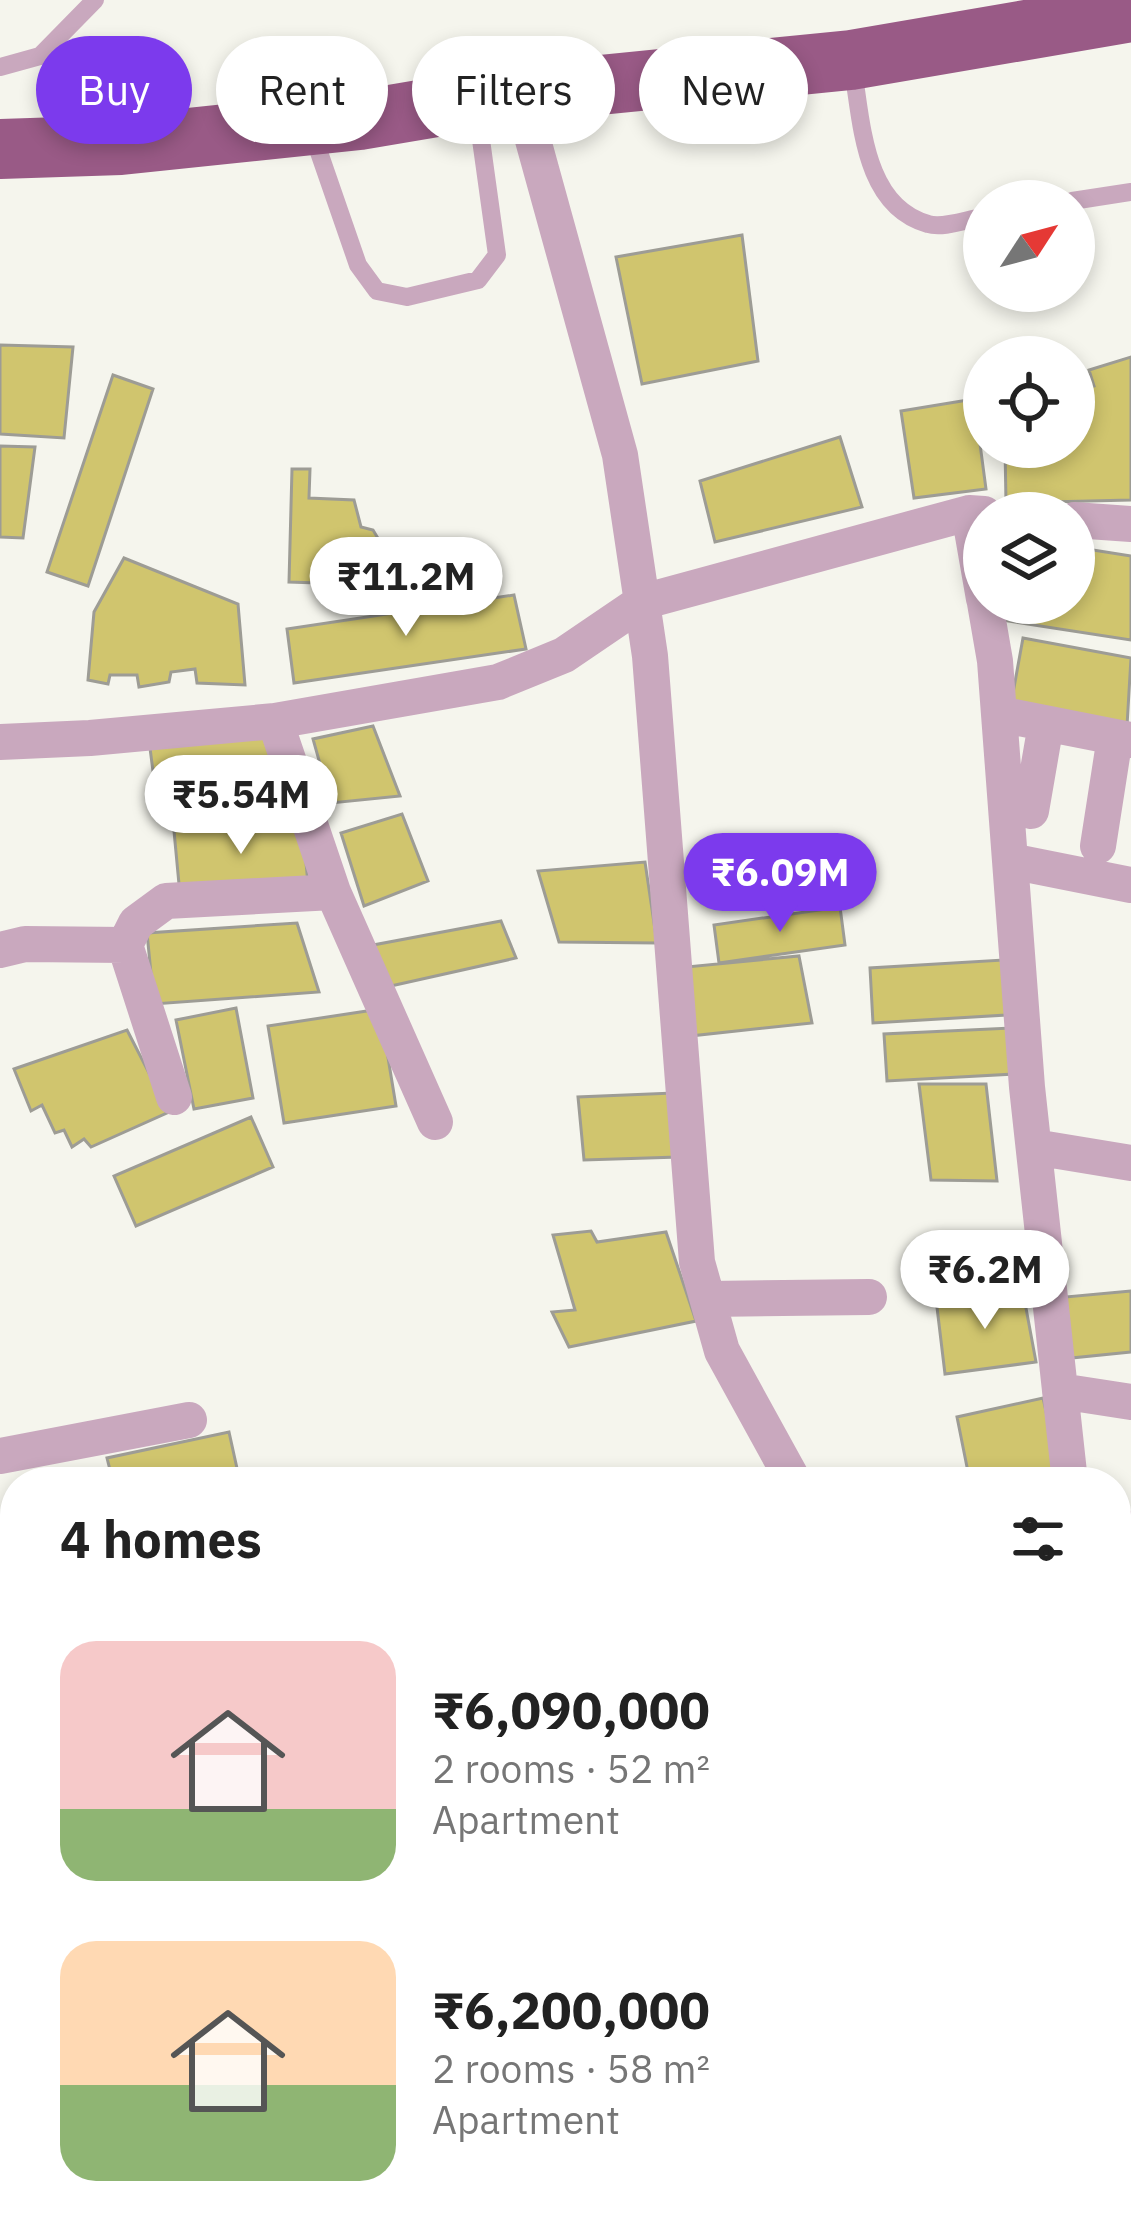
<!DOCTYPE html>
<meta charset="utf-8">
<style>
:root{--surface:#fff;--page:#f2f2f2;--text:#222;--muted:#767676;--accent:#7c3aed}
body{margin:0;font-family:"IBM Plex Sans",sans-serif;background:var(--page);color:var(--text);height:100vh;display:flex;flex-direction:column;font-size:45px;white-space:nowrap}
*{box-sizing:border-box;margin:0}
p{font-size:39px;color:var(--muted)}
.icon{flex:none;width:66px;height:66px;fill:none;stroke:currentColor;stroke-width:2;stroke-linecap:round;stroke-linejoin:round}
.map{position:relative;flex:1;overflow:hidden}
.sheet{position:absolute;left:0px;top:1467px;width:1131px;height:771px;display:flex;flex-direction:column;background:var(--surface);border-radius:48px 48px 0 0;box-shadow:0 6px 18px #0003}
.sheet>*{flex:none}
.guide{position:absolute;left:36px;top:36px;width:1059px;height:108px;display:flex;gap:24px}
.needle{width:78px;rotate:54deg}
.fabs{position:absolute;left:963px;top:180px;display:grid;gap:24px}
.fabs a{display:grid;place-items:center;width:132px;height:132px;border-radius:50%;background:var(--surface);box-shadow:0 6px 18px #0003;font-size:60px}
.price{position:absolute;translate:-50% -102px;padding:0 27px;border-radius:42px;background:#fff;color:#222;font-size:39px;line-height:78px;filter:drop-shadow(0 3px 6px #0008)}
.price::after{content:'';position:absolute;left:50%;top:72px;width:36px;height:27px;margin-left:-18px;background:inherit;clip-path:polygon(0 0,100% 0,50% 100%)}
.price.selected{background:var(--accent);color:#fff}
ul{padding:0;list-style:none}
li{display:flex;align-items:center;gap:36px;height:300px;padding:0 60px}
li span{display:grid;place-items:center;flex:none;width:336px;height:240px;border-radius:36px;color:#555}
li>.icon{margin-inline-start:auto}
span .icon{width:144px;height:144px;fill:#fffc;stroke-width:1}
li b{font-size:51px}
h2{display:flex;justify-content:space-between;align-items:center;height:144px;padding:0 60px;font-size:51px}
.pill{padding:0 42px;border-radius:54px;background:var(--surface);box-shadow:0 6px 18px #0003;font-size:42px;line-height:108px}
.pill.selected{background:var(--accent);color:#fff}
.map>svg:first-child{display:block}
.building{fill:#d0c56e;stroke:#9d9c95;stroke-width:3}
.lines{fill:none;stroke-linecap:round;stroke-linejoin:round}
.service{stroke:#c9a8be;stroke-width:18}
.minor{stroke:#c9a8be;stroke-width:36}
.trunk{stroke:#995a86;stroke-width:60}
</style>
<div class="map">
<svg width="1131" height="2237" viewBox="0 0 1131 2237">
<rect width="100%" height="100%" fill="#f5f5ed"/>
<path class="building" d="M742,235L758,361L642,384L616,257Z
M0,345L73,347L64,438L0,434Z
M1131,357V500L1006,503L1005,447H1074V424H1079L1078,391L1094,386L1089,370Z
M113,375L153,389L88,586L47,572Z
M974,399L986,489L914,498L901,411Z
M840,437L862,507L715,542L700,481Z
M0,446L35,447L23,538L0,537Z
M292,469H310L309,498L354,500L361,527L373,530L379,540L393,539L388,553L408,554L407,586L289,582Z
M1074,547L1131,556V640L1002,620L1004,603H1074Z
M124,558L238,604L245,685L197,683L195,669L171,672L169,682L139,687L137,675H110L108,684L88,680L94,612Z
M514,595L526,649L294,683L287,629Z
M1023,638L1131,658L1127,726L1011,704Z
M373,726L400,796L331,803L313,739Z
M275,733L284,802L159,818L150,748Z
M402,814L428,881L364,906L341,833Z
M302,819L308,884L180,895L174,831Z
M645,862L657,943L559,942L538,871Z
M840,907L845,945L719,963L714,925Z
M501,921L516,958L382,988L368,946Z
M297,923L319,992L154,1004L147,933Z
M799,956L812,1023L690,1036L686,967Z
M1003,960L1006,1015L873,1023L870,968Z
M236,1008L253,1098L194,1109L176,1020Z
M380,1009L396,1106L284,1123L268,1026Z
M1011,1028L1014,1074L887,1081L884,1034Z
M127,1030L169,1112L91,1147L84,1139L72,1147L64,1130L55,1133L42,1105L31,1111L14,1069Z
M919,1084H986L997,1181L931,1180Z
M673,1093L678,1157L584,1160L578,1097Z
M251,1117L273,1167L136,1226L114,1176Z
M591,1231L597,1242L666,1232L696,1321L569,1347L552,1312L575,1310L553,1235Z
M1131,1291V1352L1071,1358L1065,1297Z
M1023,1292L1036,1362L945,1374L936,1299Z
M1043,1398L1062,1482H970L957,1417Z
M229,1432L240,1482H113L107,1458Z
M1116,1853L1131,1870V1902L1119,1916Z"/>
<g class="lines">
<path class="service" d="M0,67L40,56L95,0
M853,70C862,124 864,206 928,224C943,229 968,219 984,217
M312,132L358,265L377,291L407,297L478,280L497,255L477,111
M1072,201L1131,192"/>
<path class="minor" d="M520,93L620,455L650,656L697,1262L722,1351L794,1482
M969,513L984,599
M1074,520L1131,524
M985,603L995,661L1027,1087L1070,1482
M999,714L1131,740
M275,721L333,892L435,1122
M0,742L90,738L275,721L498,682L564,655L642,602L969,513L984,514
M1031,811L1046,724
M1098,846L1115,737
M1010,861L1131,885
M0,950L25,944L125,945
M174,1097L125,945L136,923L166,901L333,892
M1034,1147L1131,1163
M708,1299L869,1297
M1060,1391L1131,1402
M0,1456L189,1420
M1116,1527L1131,1529
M1116,1967L1131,1965
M515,2223L518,2237"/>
<path class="trunk" d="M0,149L121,145L360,120L520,93L851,60L1131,12"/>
</g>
</svg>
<div class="fabs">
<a><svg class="needle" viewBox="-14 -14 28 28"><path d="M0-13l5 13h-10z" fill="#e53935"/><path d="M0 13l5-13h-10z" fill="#767676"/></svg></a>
<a><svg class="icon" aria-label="locate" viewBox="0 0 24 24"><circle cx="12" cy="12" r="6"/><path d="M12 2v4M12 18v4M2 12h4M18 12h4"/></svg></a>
<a><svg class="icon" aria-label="layers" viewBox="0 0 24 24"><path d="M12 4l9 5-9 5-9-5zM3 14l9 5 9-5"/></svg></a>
</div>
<b class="price" style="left:406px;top:639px">₹11.2M</b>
<b class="price" style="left:241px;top:857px">₹5.54M</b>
<b class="price selected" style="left:780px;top:935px">₹6.09M</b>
<b class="price" style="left:985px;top:1332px">₹6.2M</b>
<div class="guide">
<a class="pill selected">Buy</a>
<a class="pill">Rent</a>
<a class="pill">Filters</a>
<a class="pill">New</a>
</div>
<section class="sheet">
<h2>4 homes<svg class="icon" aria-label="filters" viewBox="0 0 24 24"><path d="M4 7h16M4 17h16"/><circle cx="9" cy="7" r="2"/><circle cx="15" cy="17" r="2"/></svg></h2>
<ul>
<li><span style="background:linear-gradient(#f6c9c9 70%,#8fb573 0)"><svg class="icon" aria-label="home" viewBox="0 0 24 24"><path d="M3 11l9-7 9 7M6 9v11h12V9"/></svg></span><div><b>₹6,090,000</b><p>2 rooms · 52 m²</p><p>Apartment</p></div></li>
<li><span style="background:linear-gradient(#ffd9b3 60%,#8fb573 0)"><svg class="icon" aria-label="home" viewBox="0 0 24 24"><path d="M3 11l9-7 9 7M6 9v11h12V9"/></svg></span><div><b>₹6,200,000</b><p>2 rooms · 58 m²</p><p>Apartment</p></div></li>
</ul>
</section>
</div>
